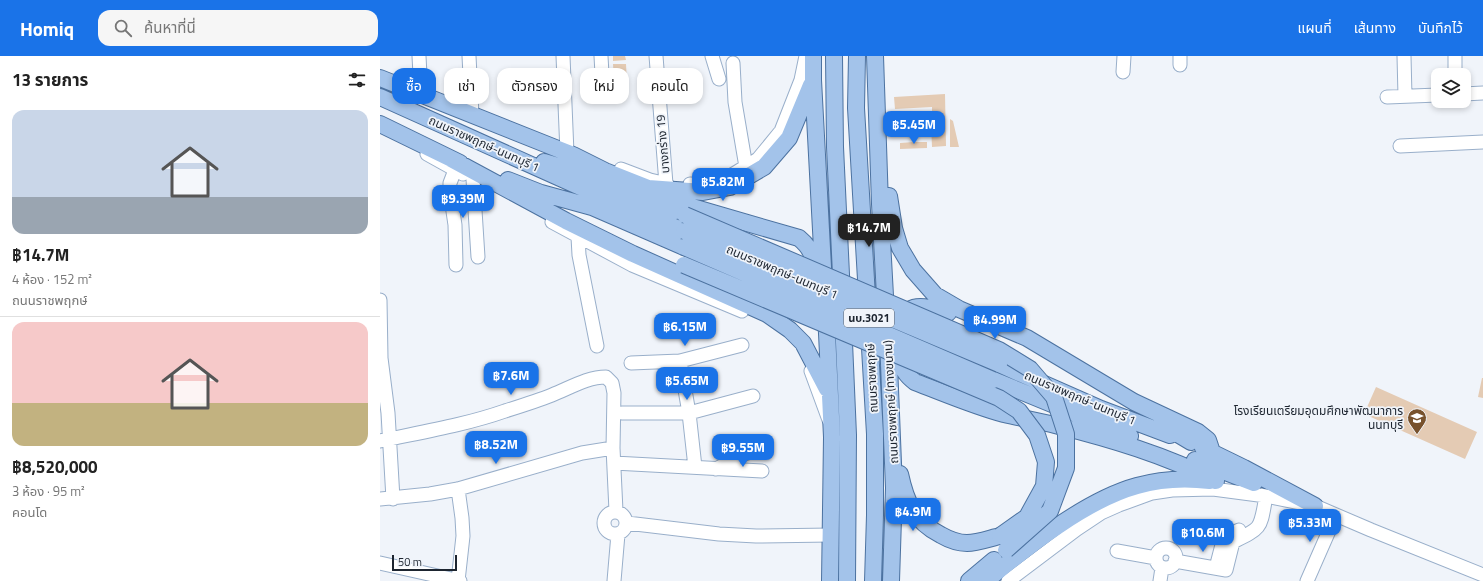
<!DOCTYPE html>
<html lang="th">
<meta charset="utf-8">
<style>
:root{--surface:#fff;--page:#f6f6f6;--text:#222;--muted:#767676;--line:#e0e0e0;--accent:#1a73e8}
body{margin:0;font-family:"Titillium Web","Noto Sans Thai",sans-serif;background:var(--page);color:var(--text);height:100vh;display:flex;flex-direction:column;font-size:15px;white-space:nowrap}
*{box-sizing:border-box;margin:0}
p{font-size:13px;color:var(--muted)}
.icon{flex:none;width:22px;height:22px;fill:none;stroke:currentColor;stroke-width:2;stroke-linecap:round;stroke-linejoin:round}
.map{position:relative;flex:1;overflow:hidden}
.sheet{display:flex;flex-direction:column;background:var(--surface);width:380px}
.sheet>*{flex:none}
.top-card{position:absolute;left:12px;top:12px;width:380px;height:36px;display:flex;gap:8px}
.buttons{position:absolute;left:1051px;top:12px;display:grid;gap:8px}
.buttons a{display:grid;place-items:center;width:40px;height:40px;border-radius:8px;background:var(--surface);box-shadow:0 2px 6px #0003;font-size:20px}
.scale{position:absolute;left:12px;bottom:10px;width:65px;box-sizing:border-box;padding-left:4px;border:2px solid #1d2530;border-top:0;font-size:11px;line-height:14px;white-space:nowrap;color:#1d2530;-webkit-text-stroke:3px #f0f4fa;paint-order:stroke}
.price{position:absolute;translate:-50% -34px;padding:0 9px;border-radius:8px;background:var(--accent);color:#fff;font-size:13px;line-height:26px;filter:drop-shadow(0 1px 2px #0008)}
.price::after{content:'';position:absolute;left:50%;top:24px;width:12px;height:9px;margin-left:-6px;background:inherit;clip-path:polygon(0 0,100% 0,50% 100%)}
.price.current{background:#222;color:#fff}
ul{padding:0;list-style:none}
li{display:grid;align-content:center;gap:8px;height:212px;padding:0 12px}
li+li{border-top:1px solid var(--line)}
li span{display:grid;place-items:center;height:124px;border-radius:12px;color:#555}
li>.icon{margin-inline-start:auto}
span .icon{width:72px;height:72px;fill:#fffc;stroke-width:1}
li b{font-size:17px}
h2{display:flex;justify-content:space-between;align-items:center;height:48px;padding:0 12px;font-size:17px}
.chip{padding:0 14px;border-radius:12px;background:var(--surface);box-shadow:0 2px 6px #0003;font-size:14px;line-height:36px}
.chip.current{background:var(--accent);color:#fff}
header{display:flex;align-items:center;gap:24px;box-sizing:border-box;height:56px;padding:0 20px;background:var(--accent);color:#fff}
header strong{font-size:19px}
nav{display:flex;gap:22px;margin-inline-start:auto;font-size:14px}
.search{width:280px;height:36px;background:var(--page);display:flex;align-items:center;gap:10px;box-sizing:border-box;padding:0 14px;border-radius:12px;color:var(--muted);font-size:15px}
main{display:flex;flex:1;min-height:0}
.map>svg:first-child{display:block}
.building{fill:#e4cbb4}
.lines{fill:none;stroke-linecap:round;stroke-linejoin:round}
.minor-casing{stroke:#99afca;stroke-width:15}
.major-casing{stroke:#4c72a0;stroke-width:18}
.minor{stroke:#fff;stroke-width:13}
.major{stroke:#a3c3ea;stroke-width:16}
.major-bridge-casing{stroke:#4c72a0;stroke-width:18;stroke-linecap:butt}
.major-bridge{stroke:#a3c3ea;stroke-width:16}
.labels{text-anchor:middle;stroke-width:3.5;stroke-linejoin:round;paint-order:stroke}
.shield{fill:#f0f4fa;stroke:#5c636d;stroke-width:1}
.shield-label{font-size:11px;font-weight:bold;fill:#1d2530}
.street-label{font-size:12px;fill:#1d2530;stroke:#f0f4fa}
.poi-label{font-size:12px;fill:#1d2530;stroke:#f0f4fa;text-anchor:end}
</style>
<header>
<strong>Homiq</strong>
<div class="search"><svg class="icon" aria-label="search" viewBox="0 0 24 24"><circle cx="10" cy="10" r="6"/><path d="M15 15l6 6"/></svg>ค้นหาที่นี่</div>
<nav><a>แผนที่</a><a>เส้นทาง</a><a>บันทึกไว้</a></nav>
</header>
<main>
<section class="sheet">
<h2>13 รายการ<svg class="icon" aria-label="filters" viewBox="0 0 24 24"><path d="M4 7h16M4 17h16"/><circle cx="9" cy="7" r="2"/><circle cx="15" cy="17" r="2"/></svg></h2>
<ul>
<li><span style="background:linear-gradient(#c9d6e8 70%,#9aa5b1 0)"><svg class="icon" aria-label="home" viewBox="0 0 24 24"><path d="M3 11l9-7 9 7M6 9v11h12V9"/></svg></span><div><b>฿14.7M</b><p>4 ห้อง · 152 m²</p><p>ถนนราชพฤกษ์</p></div></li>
<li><span style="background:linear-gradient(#f6c9c9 65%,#c2b280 0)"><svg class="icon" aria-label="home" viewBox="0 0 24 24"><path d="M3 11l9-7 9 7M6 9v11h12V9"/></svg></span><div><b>฿8,520,000</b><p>3 ห้อง · 95 m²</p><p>คอนโด</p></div></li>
</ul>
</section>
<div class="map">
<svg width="1103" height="525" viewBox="0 0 1103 525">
<rect width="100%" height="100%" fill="#f0f4fa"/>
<path class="building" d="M233,0H245L246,4L233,5Z
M233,8H246L247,26H234Z
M565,38L566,90L552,91L551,69H548L545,65L547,60L552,59V51L515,53L514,41Z
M570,63L573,65L579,91H570Z
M534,86H547V92L520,93V87Z
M1102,322H1103V342L1098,341Z
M996,331L1097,376L1085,403L984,358Z"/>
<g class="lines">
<g class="minor-casing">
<path id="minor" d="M39,0L41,38
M89,0L92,59
M183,0L187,97
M221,0L222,18
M276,0L286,128
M332,0L339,23
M800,0V9
M1024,0L1025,40
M1075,0V19
M353,7L355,46L366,111
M743,16L744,0
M1084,38L1103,37
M1007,41L1058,39
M1020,90L1103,86
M47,98L83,118
M241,113L270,124L287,128
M75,114L70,127V135L75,169L76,209
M93,123L98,201
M310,128L322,129L347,122L378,103L401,75L421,24L426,0
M172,166L252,209L362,255
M198,181L199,199L217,290
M0,244L1,302L8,357L13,443
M300,305L309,357L315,411
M251,307L300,305L362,289
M431,315L449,364
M242,357H309L373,340
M0,385C42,376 85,369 125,355C141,350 157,345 172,339C190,332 207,321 226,321L232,327L234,337L233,392L236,455
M234,407L382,415
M336,413L362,399L382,392
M0,443L50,438L78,433L202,397L233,392
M224 467a11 11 0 1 1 22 0a11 11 0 1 1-22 0Z
M247,467L339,478L376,480L451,479
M776 502a10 10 0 1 1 20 0a10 10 0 1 1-20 0Z
M737,495L776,502
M795,505L846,514L853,486C883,471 880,473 886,440
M0,507L80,525
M836,512L843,485L849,479L859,474
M78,525L83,480L82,462L78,433
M234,525L238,478
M628,525L697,473L721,457L739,449L772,437L792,434L833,433L886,440L935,450L991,474L1103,519
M780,525L782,512
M927,525L956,459"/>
</g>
<g class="major-casing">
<path id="major" d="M433,0V24L444,230
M454,0L455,91L462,240
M477,0L476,52L495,378V459L493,525
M495,0L500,148L506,258
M0,22L193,99L225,115L268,132L323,136L350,131L384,111L409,82L431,29
M0,41L198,130L304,175
M0,68L80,107
M71,103L186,165L253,198L387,258L410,274L423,287L447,333
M164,106L201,117L296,155
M128,124L161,137L212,151L304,191
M283,138L312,151L419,182C430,191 436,201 431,216
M509,140L514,172L520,192L533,214L555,239L579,253L647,282L754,346L818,376L828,384L832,396
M446,257L452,381L450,525
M568,257C556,254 540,247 529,254L521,303C522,314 527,320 535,326C564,337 594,350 624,358C641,362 658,365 675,369C731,383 785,399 836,425
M463,263L468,379L467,525
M508,283L514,432L511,525
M619,308L721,353L790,379
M613,324L750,380
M781,368L811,386
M823,392L864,412L935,450
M815,404L874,427
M520,418C526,446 534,465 561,479C568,483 579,487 587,487C597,487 611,482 620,480
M589,525L614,504
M606,525C647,491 706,444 757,430C781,423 806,422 830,425"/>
</g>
<use href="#minor" class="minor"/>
<use href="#major" class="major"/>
<g class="major-bridge-casing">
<path id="major-bridge" d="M305,159L619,294L650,313L674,341L686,378V412L670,455L626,494
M304,175L619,308
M304,191L613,324
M304,209L619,342L639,355L657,379L666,406L664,430L647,461L620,480"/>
</g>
<use href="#major-bridge" class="major-bridge"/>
</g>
<defs>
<g id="school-pin" transform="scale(1)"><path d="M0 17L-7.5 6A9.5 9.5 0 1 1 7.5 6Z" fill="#78522d" stroke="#f0f4fa"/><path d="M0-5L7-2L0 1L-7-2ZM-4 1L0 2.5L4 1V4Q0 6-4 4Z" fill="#fff"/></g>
</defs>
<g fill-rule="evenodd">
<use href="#school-pin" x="1037" y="362"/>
</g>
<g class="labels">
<rect class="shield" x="464" y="253" width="50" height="18" rx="3"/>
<g class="shield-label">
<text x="489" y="266">นบ.3021</text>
</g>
<g class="street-label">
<text transform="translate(104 88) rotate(24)" y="4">ถนนราชพฤกษ์-นนทบุรี 1</text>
<text transform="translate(283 88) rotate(-95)" y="4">บางกร่าง 19</text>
<text transform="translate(402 216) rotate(23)" y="4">ถนนราชพฤกษ์-นนทบุรี 1</text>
<text transform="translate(492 322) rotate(-93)" y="4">ถนนราชพฤกษ์</text>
<text transform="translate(700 342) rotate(23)" y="4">ถนนราชพฤกษ์-นนทบุรี 1</text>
<text transform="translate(511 346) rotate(-93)" y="4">ถนนราชพฤกษ์ (ทางขนาน)</text>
</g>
<g class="poi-label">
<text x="1023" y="359">โรงเรียนเตรียมอุดมศึกษาพัฒนาการ<tspan x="1023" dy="14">นนทบุรี</tspan></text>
</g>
</g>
</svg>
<div class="buttons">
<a><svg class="icon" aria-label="layers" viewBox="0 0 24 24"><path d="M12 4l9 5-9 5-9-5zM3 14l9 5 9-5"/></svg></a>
</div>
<div class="scale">50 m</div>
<b class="price" style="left:534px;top:89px">฿5.45M</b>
<b class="price" style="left:343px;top:146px">฿5.82M</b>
<b class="price" style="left:83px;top:163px">฿9.39M</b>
<b class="price current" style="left:489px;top:192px">฿14.7M</b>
<b class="price" style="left:615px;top:284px">฿4.99M</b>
<b class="price" style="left:305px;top:291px">฿6.15M</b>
<b class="price" style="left:131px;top:340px">฿7.6M</b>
<b class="price" style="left:307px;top:345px">฿5.65M</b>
<b class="price" style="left:116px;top:409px">฿8.52M</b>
<b class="price" style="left:363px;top:412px">฿9.55M</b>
<b class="price" style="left:533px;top:476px">฿4.9M</b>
<b class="price" style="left:930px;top:487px">฿5.33M</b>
<b class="price" style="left:823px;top:497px">฿10.6M</b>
<div class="top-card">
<a class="chip current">ซื้อ</a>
<a class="chip">เช่า</a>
<a class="chip">ตัวกรอง</a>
<a class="chip">ใหม่</a>
<a class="chip">คอนโด</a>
</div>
</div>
</main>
